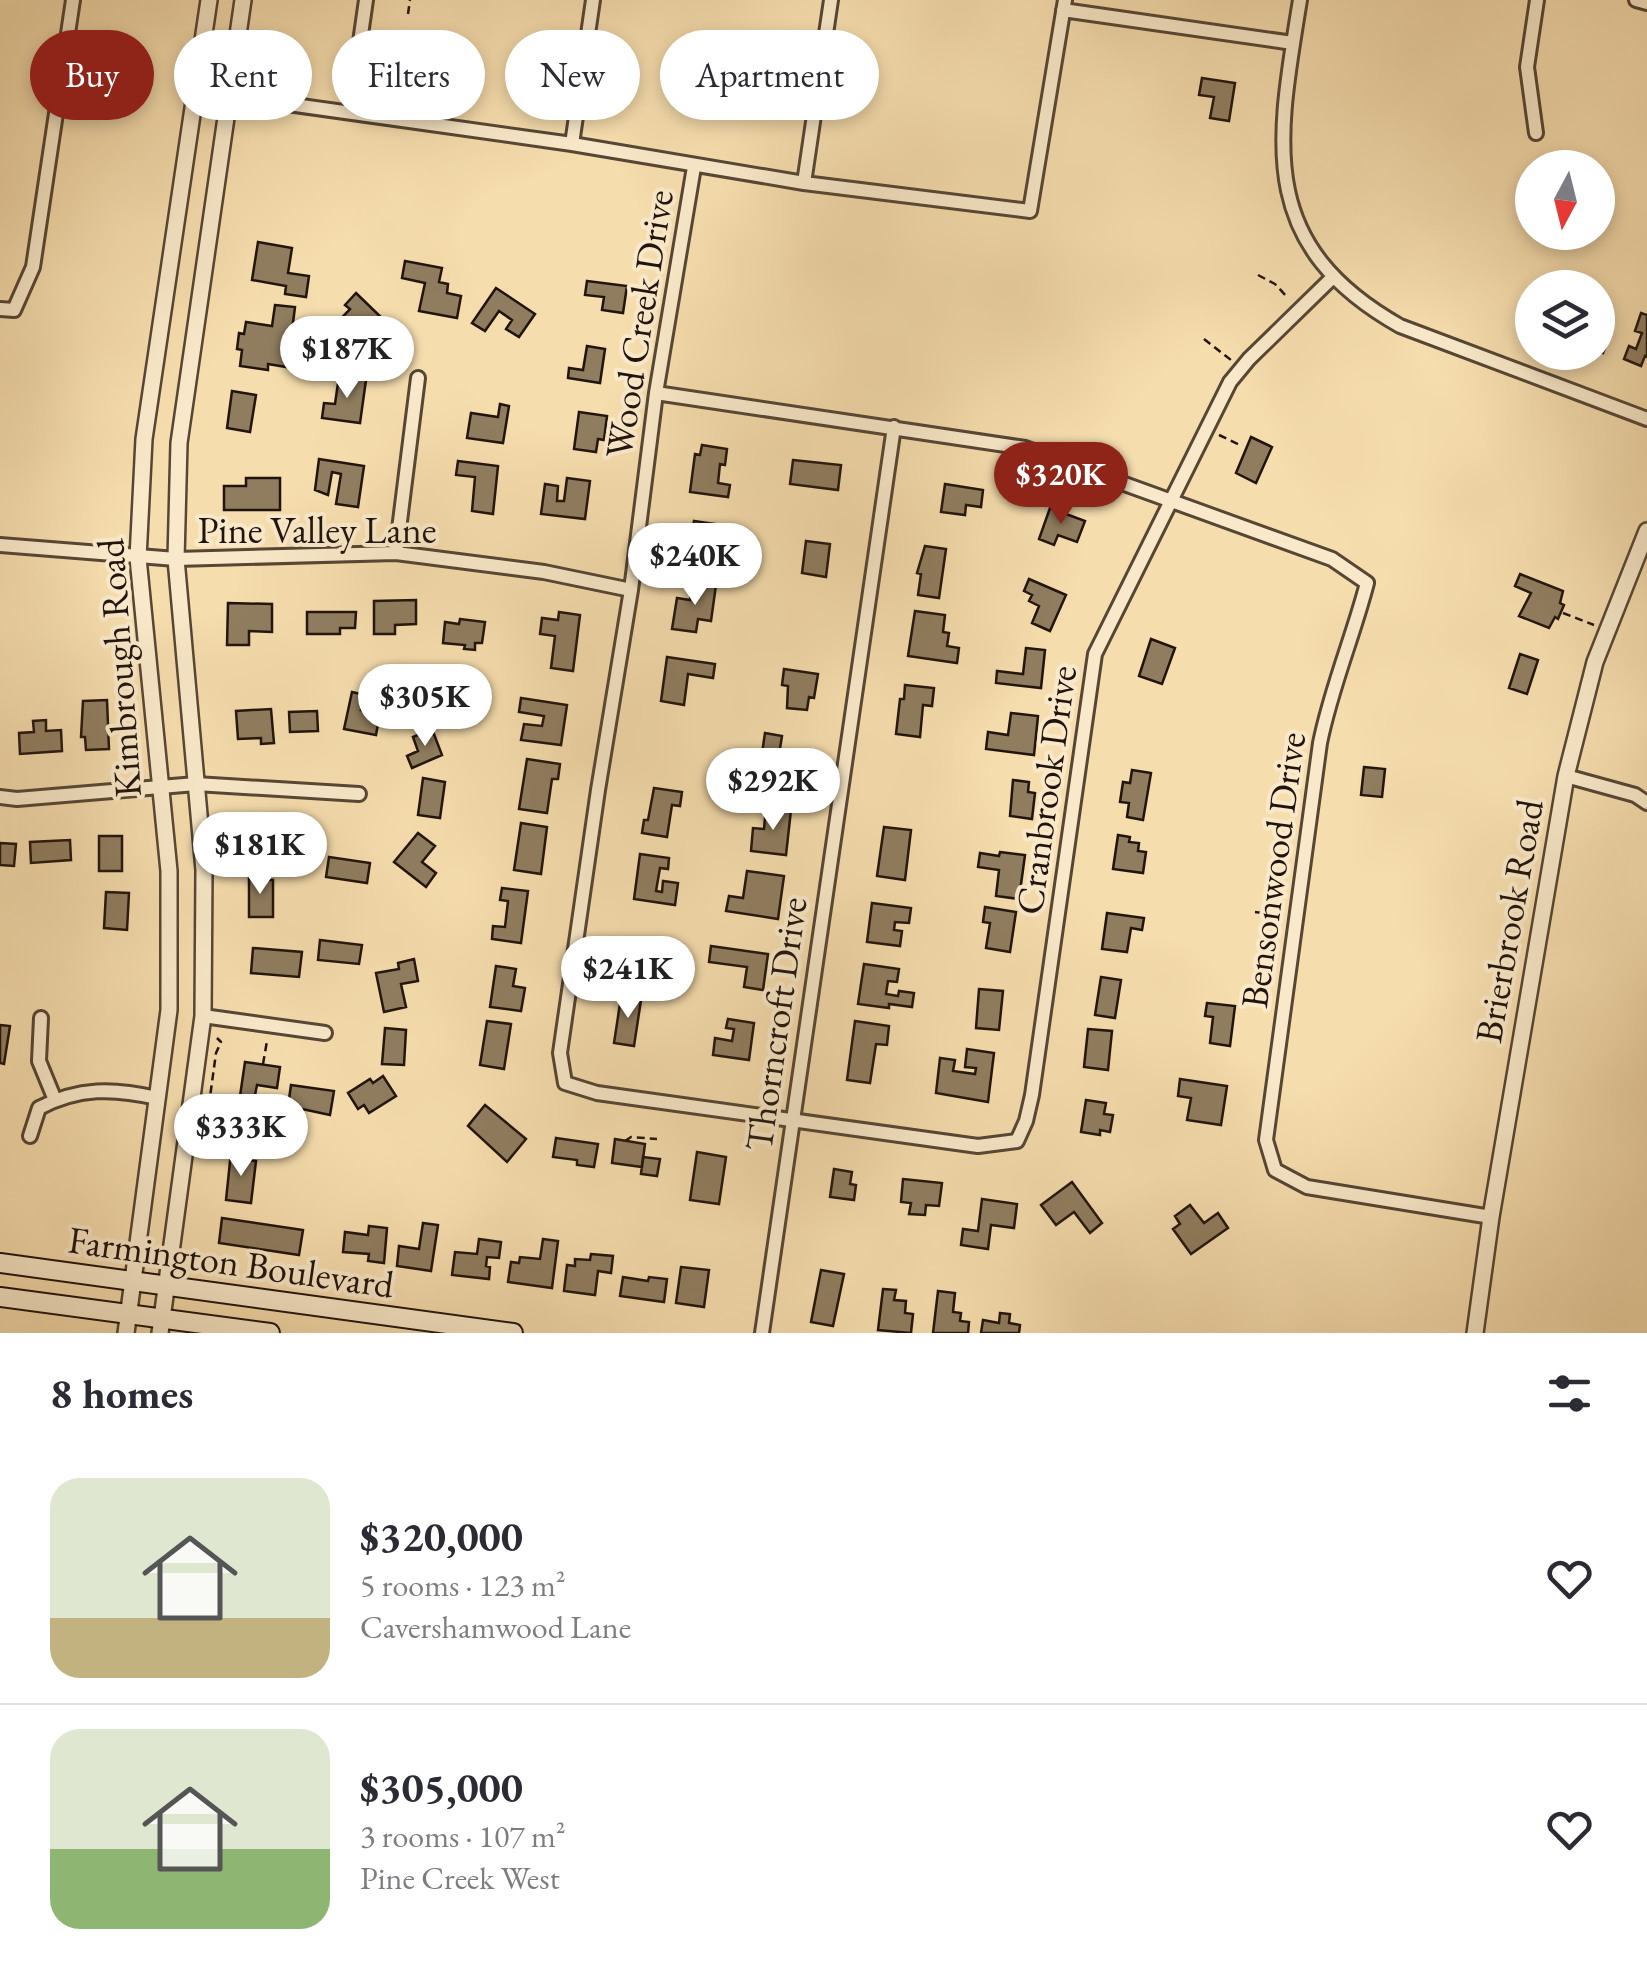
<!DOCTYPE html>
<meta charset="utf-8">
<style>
:root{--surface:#fff;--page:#f7f7f7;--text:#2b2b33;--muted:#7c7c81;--line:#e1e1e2;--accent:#8f2418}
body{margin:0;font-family:"EB Garamond",serif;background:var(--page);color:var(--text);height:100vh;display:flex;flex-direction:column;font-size:38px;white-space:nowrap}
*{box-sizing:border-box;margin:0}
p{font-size:32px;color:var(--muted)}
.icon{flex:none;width:55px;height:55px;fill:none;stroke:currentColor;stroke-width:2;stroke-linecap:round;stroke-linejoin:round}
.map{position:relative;height:1333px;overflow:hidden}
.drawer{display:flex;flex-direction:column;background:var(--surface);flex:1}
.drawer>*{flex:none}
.hud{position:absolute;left:30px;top:30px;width:1000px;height:90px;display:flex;gap:20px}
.needle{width:65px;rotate:187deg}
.fabs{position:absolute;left:1515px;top:150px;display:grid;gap:20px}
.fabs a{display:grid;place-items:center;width:100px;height:100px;border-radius:50%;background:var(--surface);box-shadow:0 5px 15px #0003;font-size:50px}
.price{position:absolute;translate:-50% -85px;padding:0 22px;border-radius:35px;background:#fff;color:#222;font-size:32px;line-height:65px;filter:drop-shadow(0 2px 5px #0008)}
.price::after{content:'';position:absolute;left:50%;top:60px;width:30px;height:22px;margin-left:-15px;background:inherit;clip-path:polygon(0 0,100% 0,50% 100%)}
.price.current{background:var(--accent);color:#fff}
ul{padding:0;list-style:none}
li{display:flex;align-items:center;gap:30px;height:250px;padding:0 50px}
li+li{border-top:2px solid var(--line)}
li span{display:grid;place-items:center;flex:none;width:280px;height:200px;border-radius:30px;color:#555}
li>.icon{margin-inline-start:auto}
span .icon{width:120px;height:120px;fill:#fffc;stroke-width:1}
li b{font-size:42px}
h2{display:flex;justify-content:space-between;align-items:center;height:120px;padding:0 50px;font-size:42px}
.pill{padding:0 35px;border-radius:45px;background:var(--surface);box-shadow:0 5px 15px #0003;font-size:35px;line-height:90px}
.pill.current{background:var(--accent);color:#fff}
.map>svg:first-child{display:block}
.building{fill:#907d60;stroke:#21140c;stroke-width:2.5}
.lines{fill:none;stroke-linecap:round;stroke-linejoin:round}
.minor-casing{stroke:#564634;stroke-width:18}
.tertiary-casing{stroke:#564634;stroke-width:20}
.secondary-casing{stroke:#21140c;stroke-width:22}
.path{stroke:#21140c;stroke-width:2.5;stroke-dasharray:8 5;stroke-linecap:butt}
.minor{stroke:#f9e9ca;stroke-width:12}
.tertiary{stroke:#f9e9ca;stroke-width:15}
.secondary{stroke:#f9e9ca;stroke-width:18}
.labels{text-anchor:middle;stroke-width:8;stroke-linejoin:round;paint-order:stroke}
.street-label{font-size:38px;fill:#21140c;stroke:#f9e9ca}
</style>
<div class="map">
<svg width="1647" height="1333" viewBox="0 0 1647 1333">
<rect width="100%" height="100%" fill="#f6ddae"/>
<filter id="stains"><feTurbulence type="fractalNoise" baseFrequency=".002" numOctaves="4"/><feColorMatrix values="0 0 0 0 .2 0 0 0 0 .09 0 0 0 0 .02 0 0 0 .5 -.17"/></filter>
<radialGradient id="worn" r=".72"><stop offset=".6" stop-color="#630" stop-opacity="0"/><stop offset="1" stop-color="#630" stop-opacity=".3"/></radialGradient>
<path class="building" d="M409,36L426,39L425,48H430V51L450,54L447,76L441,75L440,81L417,78V72L403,70Z
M1202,78L1235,83L1229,121L1210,118L1214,97L1199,95Z
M258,242L292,248L288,273L309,276L306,297L285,294L286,286L252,280Z
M405,261L442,268L439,282L448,284L447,293L461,296L457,318L419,311L425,283L402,278Z
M587,281L627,286L623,313L602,310L604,297L585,295Z
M496,288L535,314L519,337L506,329L512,320L499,311L485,331L472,323Z
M356,293L387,323L354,356L328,332L350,309L345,305Z
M275,305L295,307L291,339L298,340L297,350L289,349L286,367L268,364V370L240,366L242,350L237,349L239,333L244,334L246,322L272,326Z
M1641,313L1647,315V357L1645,356L1641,366L1624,359L1629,346L1636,349L1642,333L1635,331Z
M1599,321L1612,330L1603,353L1598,351Z
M587,346L605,349L600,383L568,378L569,368L583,370Z
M339,376L366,380L360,423L322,418L324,403L335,404Z
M232,391L256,395L250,432L227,428Z
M500,404L509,406L503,443L467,438L471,413L498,417Z
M579,412L607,416L604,440L598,439L596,452L574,449Z
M1251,437L1272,447L1256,483L1236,473Z
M702,445L727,449L725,465L720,464L718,483L730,485L728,497L690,492L695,454L700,455Z
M319,459L364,466L358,507L336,504L341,474L332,472L328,495L315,490Z
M793,460L841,465L838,490L790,484Z
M458,461L498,466L493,514L472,511L475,477L456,475Z
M246,478H280V510H224V486H246Z
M567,478L590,481L585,519L541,514L545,484L558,486L557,501H564Z
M945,484L983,490L981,507L966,505L965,515L941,512Z
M1050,508L1085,521L1077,542L1058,535L1054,545L1039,539Z
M694,521L715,524L711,546L715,547L713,556L706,555L704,563L688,561Z
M806,541L830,544L826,577L802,573Z
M925,546L946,549L939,598L918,595L921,574L917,573Z
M1520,574L1563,591L1560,603L1564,605L1558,619L1555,617L1549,628L1519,616L1531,593L1515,586Z
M1029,579L1066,595L1050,631L1032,623L1039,606L1029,601L1032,595L1024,591Z
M693,582L716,585L711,621L698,619L696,632L672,629L677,598L690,600Z
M416,600V624L395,625V634H374V601Z
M228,603L272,604V632L249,631V645H227Z
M915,611L945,615L943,632L949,633L947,646L959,648L957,663L908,656Z
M307,612H356L355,628H340V634H307Z
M559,612L580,615L573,671L551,668L555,636L540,634L542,618L558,620Z
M460,619L485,622L482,643H475V650L464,649L465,645L443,643L445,622L459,624Z
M1151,639L1175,648L1162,684L1139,676Z
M1026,648L1045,650L1041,688L996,683L997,671L1023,674Z
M1520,654L1538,660L1527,694L1509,688Z
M667,657L715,664L713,678L688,674L684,705L661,701Z
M784,669L818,674L814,698L809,697L807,710L787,708L788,686L782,685Z
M905,685L934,688L932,706L923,705L920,737L896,734L900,699H904Z
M371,691L385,694L382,708L363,704L361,710L380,713L376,735L344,729L352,692L370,696Z
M521,698L567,705L561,745L521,740L524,724L542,726L544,716L519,712Z
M107,700L109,749L86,750L85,737H81L83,701Z
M271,709L274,743L261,744V738L238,739L236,711Z
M317,711L318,731L290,732L289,712Z
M1011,713L1038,716L1034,755L986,749L988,732L1008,735Z
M46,720V731L61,730L62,751L20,754L19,733L34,732L33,721Z
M432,729L442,755L412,768L407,756L418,751L413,737Z
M765,733L782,736L773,793L749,789L753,759L761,760Z
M527,759L560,764L558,779H552L547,813L519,809Z
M1364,767L1385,769L1382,797L1361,795Z
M1132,770L1151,773L1143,820L1127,817L1129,803L1120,802L1123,782L1130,783Z
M423,778L445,782L440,818L418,815Z
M1013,780L1029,782L1028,792L1035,793L1032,819L1010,816Z
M654,788L682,792L680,806L672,805L667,837L642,833L644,820H648Z
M766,807L791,810L786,855L751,851L753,828L764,829Z
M521,823L547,827L541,874L514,870Z
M251,827L288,831L285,855L249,851Z
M884,827L911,830L905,880L877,876Z
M418,833L435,846L422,862L436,873L426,887L394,862Z
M1118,835L1130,837L1129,842L1139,843L1138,851L1146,852L1143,873L1113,869Z
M99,836H122V871H99Z
M70,840L71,860L31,863L30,842Z
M0,843L16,844L14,866L0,865Z
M1000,852L1025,855L1019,899L996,896L999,870L978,867L980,853L999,856Z
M640,854L669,858L668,869L660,868L656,891L662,892L663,881L678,883L675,905L634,899Z
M329,857L370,863L367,883L326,877Z
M747,871L784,876L778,919L726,911L729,896L743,898Z
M249,872H256V880H273V917H249Z
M502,888L528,891L521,943L492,939L493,926L505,927L508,901L500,900Z
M106,892L129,893L127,930L104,928Z
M872,903L911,908L909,923L895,922L894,930L902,931L900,946L867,942Z
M985,907L1016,912L1010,952L986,948L990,923L983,922Z
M1107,913L1144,918L1142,930L1131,928L1127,952L1102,949Z
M320,940L362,945L359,964L318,960Z
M653,946L671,949L666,985L622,978L625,961L650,965Z
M711,946L768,954L763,990L744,987L747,967L709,962Z
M253,948L302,952L299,977L251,973Z
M414,959L418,981L401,984L406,1007L384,1012L376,973L399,969L398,963Z
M864,964L899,969L897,982L888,981L886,994L898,996L899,991L914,993L912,1007L889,1004V1008L858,1004Z
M496,966L516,969L513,986L525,988L521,1011L490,1007Z
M1101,977L1121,980L1115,1018L1095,1015Z
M979,989L1003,991L999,1030L976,1028Z
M621,997L641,1000L634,1046L614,1043Z
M1207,1003L1235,1006L1230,1046L1210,1043L1213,1017L1205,1016Z
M728,1019L754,1023L749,1060L713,1055L715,1038L732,1041L734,1029L726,1028Z
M487,1021L511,1024L504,1069L480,1065Z
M855,1021L889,1026L887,1045L876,1044L870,1083L847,1080Z
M0,1025L10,1026L4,1064L0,1063Z
M385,1028L406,1030L404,1065L382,1064Z
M1088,1029L1112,1031L1108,1070L1084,1067Z
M967,1049L994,1053L988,1102L936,1093L940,1058L955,1060L953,1071L975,1074L976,1068L965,1067Z
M245,1062L280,1067L277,1088L257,1085L253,1105L239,1103Z
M383,1076L396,1096L369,1113L364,1105L358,1109L348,1093L370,1079L373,1083Z
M1180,1079L1227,1086L1221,1125L1187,1120L1191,1098L1178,1096Z
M291,1085L334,1091L330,1115L288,1106Z
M1086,1100L1106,1103L1104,1114L1113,1115L1110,1132L1100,1130V1135L1081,1132Z
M485,1105L526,1139L507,1162L468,1126Z
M556,1138L598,1144L594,1167L577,1165V1160L553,1157Z
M615,1139L645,1144L642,1167L612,1163Z
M231,1152L241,1153L240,1159L256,1161L251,1203L226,1200Z
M697,1152L726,1157L719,1204L690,1200Z
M643,1157L660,1159L657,1176L641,1174Z
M834,1169L852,1172L850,1184L856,1185L854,1200L830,1197Z
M903,1179L942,1183L939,1206L926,1205L925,1215L909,1214L911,1203L901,1202Z
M1072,1182L1102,1223L1090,1233L1074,1212L1056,1225L1041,1205Z
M982,1199L1017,1204L1014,1228L991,1225L988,1249L961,1245L963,1229L978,1231Z
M1190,1205L1204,1223L1218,1213L1228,1228L1191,1254L1173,1229L1180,1224L1175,1216Z
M222,1218L303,1230L299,1255L219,1243Z
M423,1223L438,1225L431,1271L397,1266L399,1246L419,1249Z
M369,1226L387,1228L384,1263L368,1261L369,1254L343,1252L345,1232L368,1235Z
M479,1239L501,1242L499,1258L487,1257L486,1266L490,1267L489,1279L452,1275L455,1252L477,1254Z
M543,1239L558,1241L552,1288L508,1282L511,1262L519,1263L520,1257L540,1259Z
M591,1254L613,1256L611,1273L598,1271L595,1295L564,1291L567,1265L575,1266V1259L590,1260Z
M681,1267L709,1270L704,1307L676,1303Z
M821,1270L844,1274L833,1326L811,1322Z
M623,1277L648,1281L649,1277L667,1279L664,1302L620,1296Z
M883,1289L896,1290L894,1300L906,1301L905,1313L913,1314L911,1333L878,1330Z
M938,1291L955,1293L953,1312L961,1313L960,1321L969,1322L968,1333H933Z
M1000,1313L1010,1314L1009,1323L1020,1325L1019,1333H981L983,1320L999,1323Z"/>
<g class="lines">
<g class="minor-casing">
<path id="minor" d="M1300,0C1277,142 1255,244 1400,326L1647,419
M1636,0L1647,3
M1063,10L1293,43
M195,91L572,144L804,183L1030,211L1065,0
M350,112L366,0
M1536,133L1527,67L1537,0
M572,144L593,0
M694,167L656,393L631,590L598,790L560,1053L565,1083L597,1093L978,1146L1017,1141L1026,1121L1032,1095L1095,654L1230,382L1249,359L1333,277
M804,183L831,0
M0,309L14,310L33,267L73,0
M656,393L1025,448L1332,559L1367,583C1353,637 1331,688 1320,743L1266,1140L1275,1170L1307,1187L1491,1217
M0,545L176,559L396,553L544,572L631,590
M396,553L418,378
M1566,776L1635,795L1647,803
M0,797L17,799L196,784L359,794
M203,1016L325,1033
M41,1018L39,1061L55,1100
M30,1136L39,1108C79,1087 114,1088 157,1098
M762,1333L894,427"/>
</g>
<g class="tertiary-casing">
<path id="tertiary" d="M126,1333L169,1010V871L138,558L144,439L209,0
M160,1333L203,1016L204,870L176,559L179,443L243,0
M1475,1333L1491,1217L1566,776L1595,662L1647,531"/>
</g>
<g class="secondary-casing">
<path id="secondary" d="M0,1263L513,1333
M0,1297L270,1333"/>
</g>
<path class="path" d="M408,14L410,0
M423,111L428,83
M1258,275L1275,284L1288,298
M1204,339L1231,360
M1219,435L1240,445
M1563,613L1594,625
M1255,912L1283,916
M263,1064L267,1041
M207,1119L216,1053L221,1042L217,1038
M625,1141L631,1137L657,1139"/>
<use href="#minor" class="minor"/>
<use href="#tertiary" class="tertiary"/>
<use href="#secondary" class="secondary"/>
</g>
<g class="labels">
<g class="street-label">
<text transform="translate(639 324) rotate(-81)" y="13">Wood Creek Drive</text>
<text x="317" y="543">Pine Valley Lane</text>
<text transform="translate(119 668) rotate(-94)" y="13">Kimbrough Road</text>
<text transform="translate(1046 790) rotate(-82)" y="13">Cranbrook Drive</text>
<text transform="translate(1273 870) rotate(-82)" y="13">Bensonwood Drive</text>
<text transform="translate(1509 921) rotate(-80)" y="13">Brierbrook Road</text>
<text transform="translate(776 1024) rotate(-82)" y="13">Thorncroft Drive</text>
<text transform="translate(231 1262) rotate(8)" y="13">Farmington Boulevard</text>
</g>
</g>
<rect width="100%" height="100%" filter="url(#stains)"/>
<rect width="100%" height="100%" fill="url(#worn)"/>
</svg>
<div class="fabs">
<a><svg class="needle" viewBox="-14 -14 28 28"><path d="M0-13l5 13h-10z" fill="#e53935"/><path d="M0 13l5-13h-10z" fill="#7c7c81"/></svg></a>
<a><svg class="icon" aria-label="layers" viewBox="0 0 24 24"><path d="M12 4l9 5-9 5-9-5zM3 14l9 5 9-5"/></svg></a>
</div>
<b class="price" style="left:347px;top:401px">$187K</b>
<b class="price current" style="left:1061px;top:527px">$320K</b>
<b class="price" style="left:695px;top:608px">$240K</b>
<b class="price" style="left:425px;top:749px">$305K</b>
<b class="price" style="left:773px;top:833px">$292K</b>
<b class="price" style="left:260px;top:897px">$181K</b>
<b class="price" style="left:628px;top:1021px">$241K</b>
<b class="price" style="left:241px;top:1179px">$333K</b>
<div class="hud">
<a class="pill current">Buy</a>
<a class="pill">Rent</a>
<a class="pill">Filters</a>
<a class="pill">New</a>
<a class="pill">Apartment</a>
</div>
</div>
<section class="drawer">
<h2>8 homes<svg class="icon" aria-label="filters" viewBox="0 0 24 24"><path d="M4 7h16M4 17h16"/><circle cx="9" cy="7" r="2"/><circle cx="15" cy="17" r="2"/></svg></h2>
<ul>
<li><span style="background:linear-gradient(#dfe7d0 70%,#c2b280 0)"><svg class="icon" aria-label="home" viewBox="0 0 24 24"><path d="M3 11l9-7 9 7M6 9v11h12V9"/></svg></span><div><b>$320,000</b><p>5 rooms · 123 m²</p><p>Cavershamwood Lane</p></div><svg class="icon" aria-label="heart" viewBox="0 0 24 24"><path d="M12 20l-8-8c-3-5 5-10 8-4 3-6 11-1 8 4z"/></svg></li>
<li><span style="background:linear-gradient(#dfe7d0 60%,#8fb573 0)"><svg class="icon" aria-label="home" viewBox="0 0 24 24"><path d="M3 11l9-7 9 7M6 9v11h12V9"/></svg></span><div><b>$305,000</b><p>3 rooms · 107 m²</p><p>Pine Creek West</p></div><svg class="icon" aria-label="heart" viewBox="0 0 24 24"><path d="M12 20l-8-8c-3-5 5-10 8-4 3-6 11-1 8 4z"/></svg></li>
</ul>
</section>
